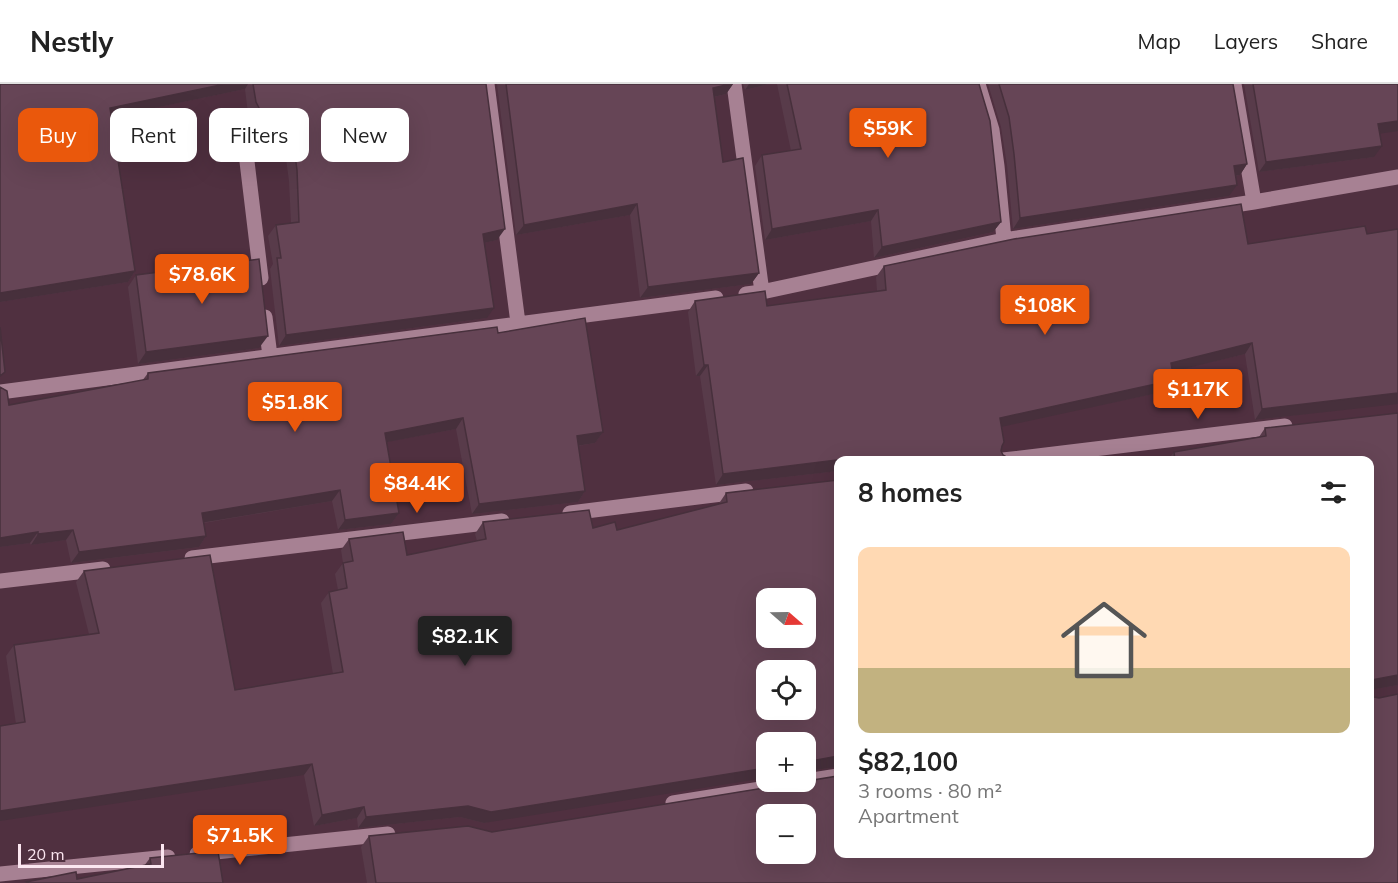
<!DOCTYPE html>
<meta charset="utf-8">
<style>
:root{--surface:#fff;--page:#f2f2f2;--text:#222;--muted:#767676;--line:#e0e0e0;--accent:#ea580c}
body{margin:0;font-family:Mulish,sans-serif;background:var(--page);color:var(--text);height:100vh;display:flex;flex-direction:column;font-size:22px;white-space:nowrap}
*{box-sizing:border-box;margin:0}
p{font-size:20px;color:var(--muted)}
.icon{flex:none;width:33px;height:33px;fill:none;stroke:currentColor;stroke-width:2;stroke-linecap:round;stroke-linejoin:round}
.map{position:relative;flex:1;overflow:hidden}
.sheet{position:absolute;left:834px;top:372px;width:540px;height:402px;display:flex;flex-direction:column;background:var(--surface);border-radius:12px;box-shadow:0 6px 24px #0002}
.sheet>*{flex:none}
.top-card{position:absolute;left:18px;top:24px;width:570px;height:54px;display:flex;gap:12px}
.needle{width:39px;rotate:110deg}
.buttons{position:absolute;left:756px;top:504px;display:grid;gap:12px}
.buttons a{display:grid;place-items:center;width:60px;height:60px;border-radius:12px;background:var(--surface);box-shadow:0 6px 24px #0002;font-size:30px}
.scale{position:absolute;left:18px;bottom:15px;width:146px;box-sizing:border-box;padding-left:6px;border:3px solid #fbe6f0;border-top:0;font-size:16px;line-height:21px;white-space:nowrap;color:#fbe6f0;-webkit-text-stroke:4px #503040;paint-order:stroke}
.price{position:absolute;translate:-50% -51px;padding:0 14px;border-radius:6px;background:var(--accent);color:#fff;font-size:20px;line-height:39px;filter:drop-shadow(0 2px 3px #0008)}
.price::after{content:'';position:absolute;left:50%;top:36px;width:18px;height:14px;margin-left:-9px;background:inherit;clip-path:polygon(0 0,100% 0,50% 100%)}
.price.active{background:#222;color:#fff}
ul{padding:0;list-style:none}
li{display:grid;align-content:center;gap:12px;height:318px;padding:0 24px}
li+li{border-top:2px solid var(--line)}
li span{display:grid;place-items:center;height:186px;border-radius:12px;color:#555}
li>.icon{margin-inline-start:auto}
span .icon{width:108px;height:108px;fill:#fffc;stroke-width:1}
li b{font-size:26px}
h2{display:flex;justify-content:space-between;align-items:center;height:72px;padding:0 24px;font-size:26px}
.tag{padding:0 21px;border-radius:12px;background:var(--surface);box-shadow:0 6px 24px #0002;font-size:21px;line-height:54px}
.tag.active{background:var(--accent);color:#fff}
header{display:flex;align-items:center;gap:36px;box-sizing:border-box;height:84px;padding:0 30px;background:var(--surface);border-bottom:2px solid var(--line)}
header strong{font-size:28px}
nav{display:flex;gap:33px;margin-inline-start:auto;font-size:21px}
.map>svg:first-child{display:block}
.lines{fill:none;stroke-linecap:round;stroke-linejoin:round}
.minor{stroke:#a78193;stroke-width:15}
.wall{fill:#583b4a}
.shaded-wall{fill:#47303c}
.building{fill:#664556;stroke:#47303c;stroke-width:1.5;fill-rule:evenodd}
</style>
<header>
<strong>Nestly</strong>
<nav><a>Map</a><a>Layers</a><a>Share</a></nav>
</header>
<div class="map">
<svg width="1398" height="799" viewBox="0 0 1398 799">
<rect width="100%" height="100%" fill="#503040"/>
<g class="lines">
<path class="minor" d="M487,0L518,239
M734,0L762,208
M978,0L992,46L997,82L1004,156
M1234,0L1254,118
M242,36L261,194
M746,210L762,208L1004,156L1254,118L1398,93
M265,233L270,272
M0,308L716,214
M1003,376L1285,342
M570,429L746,407
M192,474L502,437
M0,497L103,485
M806,697L838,692
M673,719L803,698
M197,770L388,750
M0,790L168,773"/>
</g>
<path class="wall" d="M0,0H486L497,156L484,159L487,234L279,262L270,185L273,180L268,152L276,141L291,139L289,97L282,45L253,49L252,35L248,29L245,5L111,33L135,187L128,198L0,218Z
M497,0H733L726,10L714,13L723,78L759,189L751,200L640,214L630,131L516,151Z
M743,0H769L745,6Z
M777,0H979L1001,138L993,148L874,174L871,137L765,156L755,82L762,71L791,67Z
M988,0H1233L1247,80L1240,91L1235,92L1229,112L1013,145L1007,81L1001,43Z
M1244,0H1398L1380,50L1374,73L1259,88Z
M1367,150L1397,319L1255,336L1245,270L1173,287L1174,296L1167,307L838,376V387L716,401L700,292H696L688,228L695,217L767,222L877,207L876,193L884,182L1248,160Z
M136,191L259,264L138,280L128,203Z
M498,249L603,348L595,359L578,362L585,407L578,418L472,430L456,345L386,358L399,429L391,440L338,446L332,417L204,439L206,452L199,463L71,479L66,456L31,461L30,459L0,463V303L9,321L142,297L148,289Z
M1398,329V601L1370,606V376H1168L1174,368L1259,353L1265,344Z
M838,396V683L806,687V658L484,739L460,733L358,744L357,734L314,742L304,691L16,640L6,572L14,561L89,550L76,498L84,487L235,606L333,590L321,519L329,508L338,506L335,490L343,479L341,466L349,455L407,471L477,457L475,450L483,438L617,446L718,421L726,409Z
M492,748L1398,799H367L361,763L369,752Z
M150,774L223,799H25L26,798L77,795L144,782Z"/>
<path class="shaded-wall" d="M225,0H248L245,5L102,35L110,24Z
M730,0H733L726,10L705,15L713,4Z
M749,0H769L745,6Z
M290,34L282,45L253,49L261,39Z
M1398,37V47L1371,51L1378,40Z
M1382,62L1374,73L1259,88L1266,78Z
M1247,80L1240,91L1226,93L1234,82Z
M1237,101L1229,112L1013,145L1020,134Z
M637,120L630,131L516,151L524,141Z
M878,126L871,137L765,156L772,145Z
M1001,138L993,148L874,174L882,163Z
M505,145L497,156L475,161L483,150Z
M135,187L128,198L0,218V209Z
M759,189L751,200L640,214L648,203Z
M494,224L487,234L279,262L286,251Z
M268,252L259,264L138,280L146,268Z
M1252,259L1245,270L1163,290L1171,279Z
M704,281H708L700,292H696Z
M1174,296L1167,307L992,345L1000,334Z
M1398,309V320L1255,336L1262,325Z
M463,334L456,345L377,360L385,349Z
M603,348L595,359L569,363L577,352Z
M845,375L850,376H838V387L716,401L723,390Z
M340,406L332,417L194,440L202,429Z
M585,407L578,418L472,430L479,420Z
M399,429L391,440L338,446L345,436Z
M73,446L66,456L31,461L38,450Z
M38,448L30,459L0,463V454Z
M206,452L199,463L71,479L79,468Z
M1398,591V601L1370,606V600L1372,596Z
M838,672V683L806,687V678Z
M312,680L304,691L0,737V727Z
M766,684V694L484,739L460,733L358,744L366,733Z
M364,723L357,734L314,742L322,731Z"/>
<path class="building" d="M0,0H225L110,24L135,187L0,209Z
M253,0H486L505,145L483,150L494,224L286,251L277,174H281L276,141L299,138L297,86L290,34L261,39L259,24L256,18Z
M506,0H730L713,4L723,78L743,74L759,189L648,203L637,120L524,141Z
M787,0H979L990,37L1001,138L882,163L878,126L772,145L762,71L801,65Z
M999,0H1233L1247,80L1234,82L1237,101L1020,134L1014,70L1009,33Z
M1253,0H1398V37L1378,40L1382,62L1266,78Z
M1241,120L1248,160L1365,142L1367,150L1398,145V309L1262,325L1252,259L1171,279L1174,296L1000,334L1004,358L1002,362L1001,367L1003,371L1008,374V376H850L845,375L723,390L708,281H704L695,217L765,207L767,222L886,206L884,182L1014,155Z
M259,175L268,252L146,268L136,191Z
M585,234L603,348L577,352L585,407L479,420L463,334L385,349L399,429L345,436L340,406L202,429L206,452L79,468L73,446L38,450V448L0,454V303L7,307L9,321L148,295V289L497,243L498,249Z
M0,243L5,288L0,292Z
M1398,329V591L1372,596L1370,600V376H1175L1174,368L1266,352L1265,344Z
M838,396V672L806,678V658H766V684L491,728L468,722L366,733L364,723L322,731L312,680L0,727V642L25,638L14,561L99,549L84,487L210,471L235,606L343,588L329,508L347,504L343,479L353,477L349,455L403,448L407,471L486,455L483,438L589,426L593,444L615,438L617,446L727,418L726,409ZM766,514H806V554H766ZM766,586H806V626H766Z
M1370,607V609L1374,613L1379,614L1398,610V799H376L369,752L468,742L492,748L838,692V770H1370ZM766,730H806V770H766Z
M218,767L223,799H27L26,798L76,788L77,795L151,780L150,774Z"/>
</svg>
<div class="buttons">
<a><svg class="needle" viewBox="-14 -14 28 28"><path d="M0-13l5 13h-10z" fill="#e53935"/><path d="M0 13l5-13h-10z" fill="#767676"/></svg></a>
<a><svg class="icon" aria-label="locate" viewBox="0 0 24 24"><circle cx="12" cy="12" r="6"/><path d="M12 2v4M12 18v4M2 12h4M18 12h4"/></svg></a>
<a>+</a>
<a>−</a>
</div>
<div class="scale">20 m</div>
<b class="price" style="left:888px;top:75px">$59K</b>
<b class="price" style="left:202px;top:221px">$78.6K</b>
<b class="price" style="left:1045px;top:252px">$108K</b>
<b class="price" style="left:1198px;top:336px">$117K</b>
<b class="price" style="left:295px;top:349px">$51.8K</b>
<b class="price" style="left:417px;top:430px">$84.4K</b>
<b class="price active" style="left:465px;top:583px">$82.1K</b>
<b class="price" style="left:240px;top:782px">$71.5K</b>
<div class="top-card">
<a class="tag active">Buy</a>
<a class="tag">Rent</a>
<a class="tag">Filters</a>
<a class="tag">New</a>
</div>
<section class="sheet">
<h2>8 homes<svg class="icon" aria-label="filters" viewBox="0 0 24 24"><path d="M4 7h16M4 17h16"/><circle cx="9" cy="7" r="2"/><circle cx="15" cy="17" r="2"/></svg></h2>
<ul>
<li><span style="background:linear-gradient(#ffd9b3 65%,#c2b280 0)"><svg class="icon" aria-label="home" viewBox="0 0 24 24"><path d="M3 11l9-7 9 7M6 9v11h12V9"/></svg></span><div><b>$82,100</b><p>3 rooms · 80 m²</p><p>Apartment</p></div></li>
</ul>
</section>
</div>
